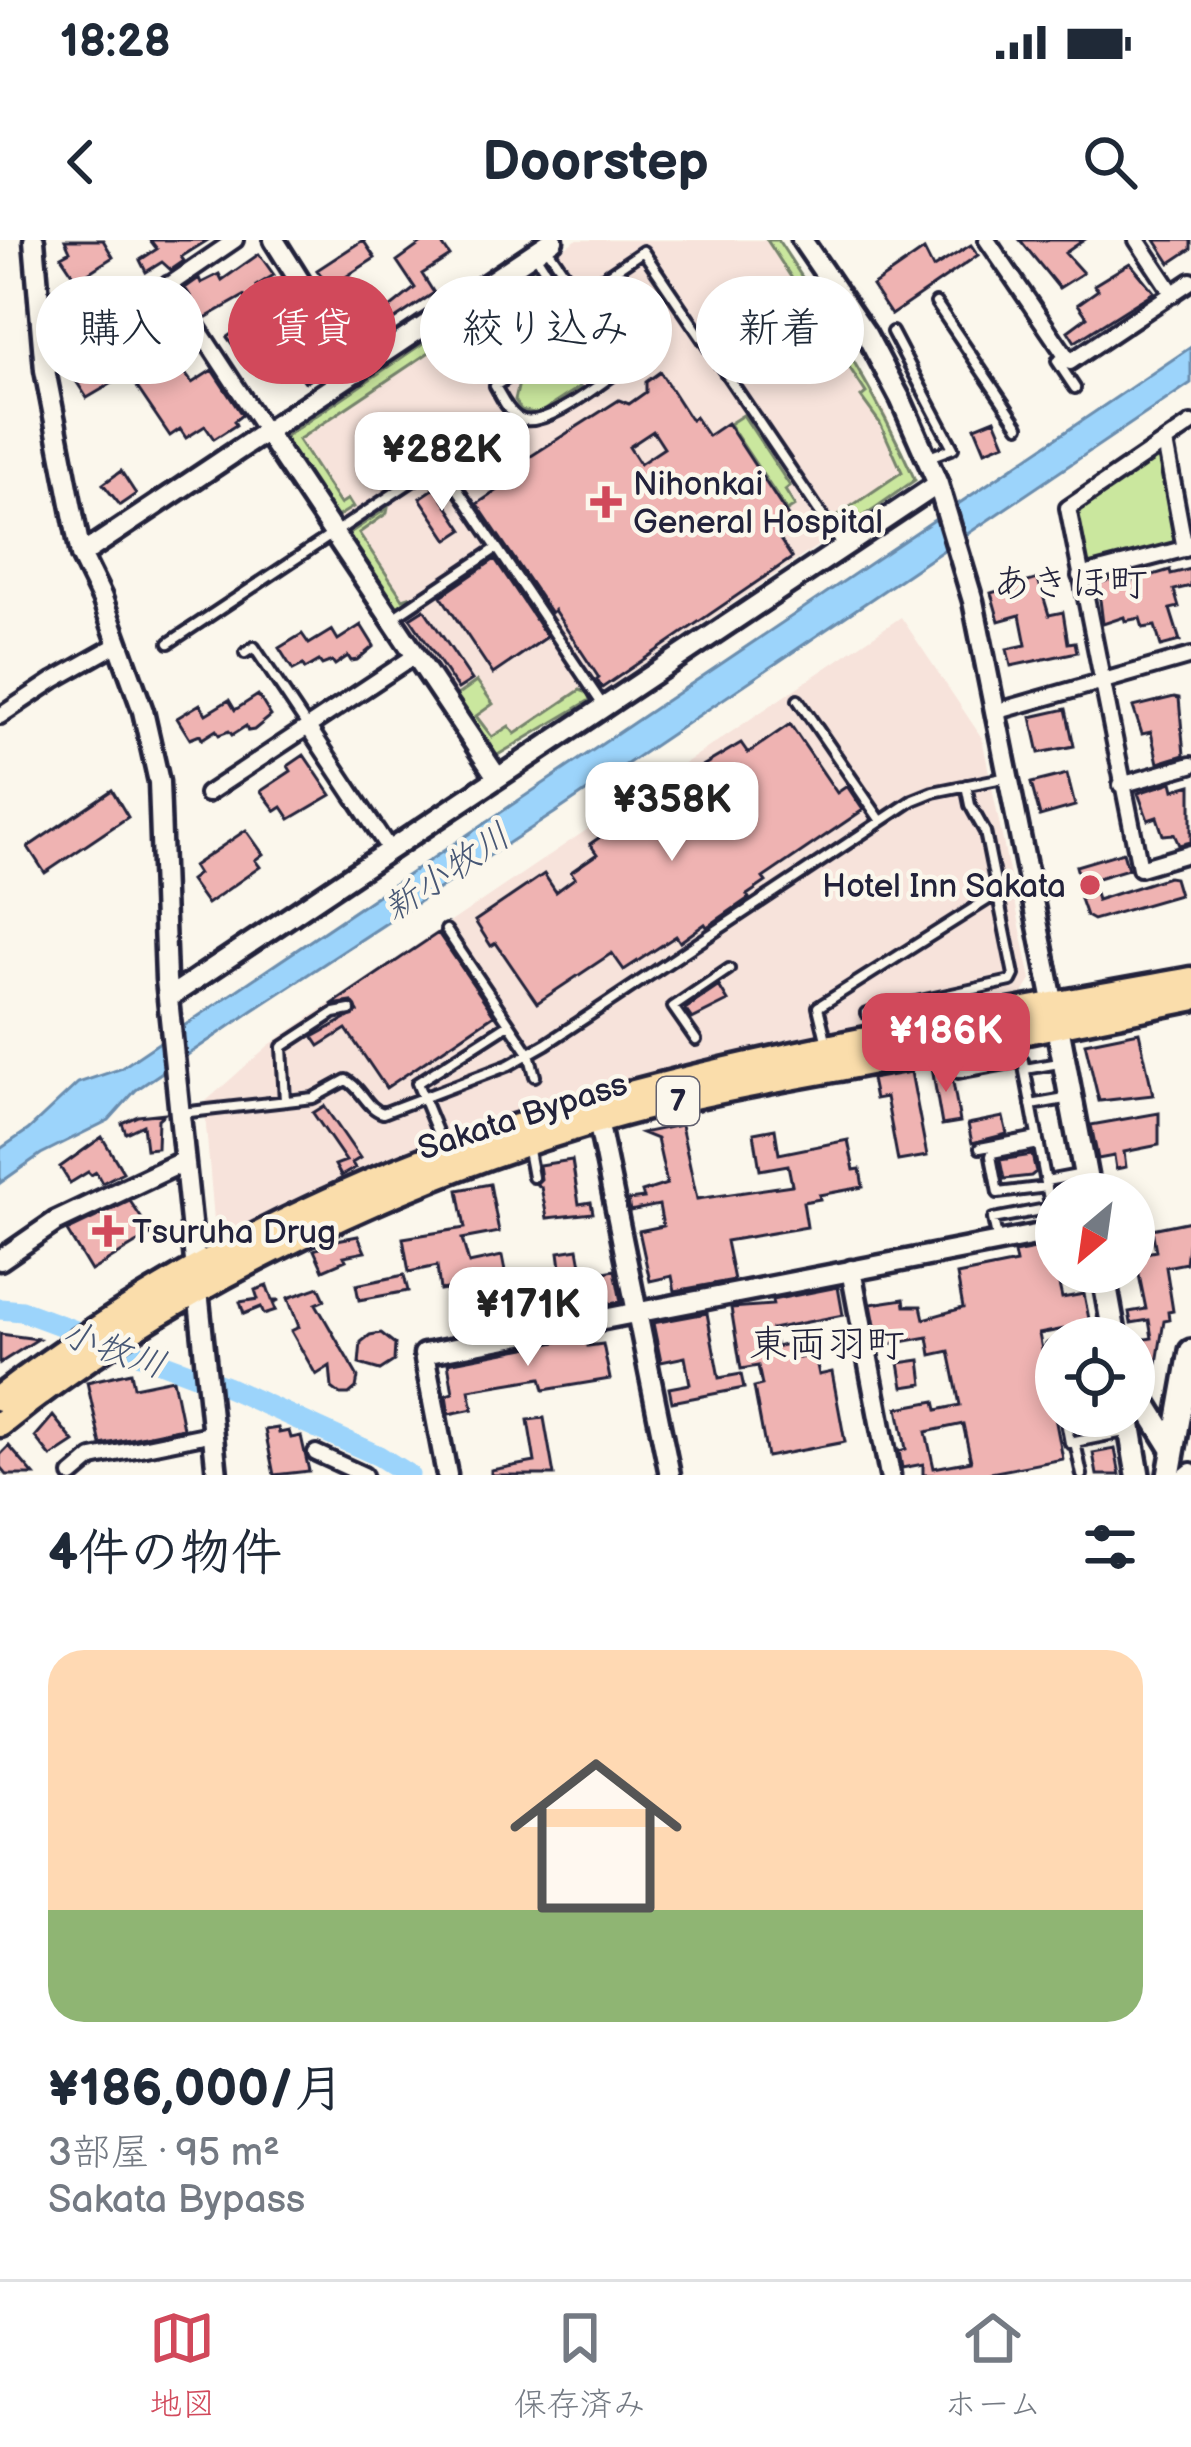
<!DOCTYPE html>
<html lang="ja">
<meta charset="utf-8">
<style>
:root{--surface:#fff;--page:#f6f6f7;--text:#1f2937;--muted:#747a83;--line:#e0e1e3;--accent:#d1495b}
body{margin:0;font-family:"Balsamiq Sans","Klee One",sans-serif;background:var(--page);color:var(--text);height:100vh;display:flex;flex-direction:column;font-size:45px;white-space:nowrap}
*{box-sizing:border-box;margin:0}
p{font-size:39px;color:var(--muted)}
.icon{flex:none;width:66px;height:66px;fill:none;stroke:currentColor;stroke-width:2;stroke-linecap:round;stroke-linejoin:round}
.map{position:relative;height:1235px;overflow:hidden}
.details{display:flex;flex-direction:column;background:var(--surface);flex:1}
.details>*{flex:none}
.hud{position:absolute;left:36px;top:36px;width:1119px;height:108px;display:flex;gap:24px}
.needle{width:78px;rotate:209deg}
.controls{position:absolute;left:1035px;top:933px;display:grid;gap:24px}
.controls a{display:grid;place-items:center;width:120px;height:120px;border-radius:50%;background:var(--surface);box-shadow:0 6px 18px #0003;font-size:60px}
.price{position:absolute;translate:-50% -102px;padding:0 27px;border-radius:24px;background:#fff;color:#222;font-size:39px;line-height:78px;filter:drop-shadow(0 3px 6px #0008)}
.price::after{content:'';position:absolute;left:50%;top:72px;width:36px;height:27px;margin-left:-18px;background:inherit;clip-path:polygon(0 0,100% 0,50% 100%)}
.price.active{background:var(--accent);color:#fff}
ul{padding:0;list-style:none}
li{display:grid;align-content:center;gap:24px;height:636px;padding:0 48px}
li+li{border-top:3px solid var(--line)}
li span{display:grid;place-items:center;height:372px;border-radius:36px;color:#555}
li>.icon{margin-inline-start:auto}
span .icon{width:216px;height:216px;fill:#fffc;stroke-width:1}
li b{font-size:51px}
h2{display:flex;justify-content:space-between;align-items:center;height:144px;padding:0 48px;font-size:51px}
.pill{padding:0 42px;border-radius:54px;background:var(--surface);box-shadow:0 6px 18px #0003;font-size:42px;line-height:108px}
.pill.active{background:var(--accent);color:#fff}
.status{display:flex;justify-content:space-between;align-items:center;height:84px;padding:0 60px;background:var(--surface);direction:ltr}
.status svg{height:33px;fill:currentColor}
header{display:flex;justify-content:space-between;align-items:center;height:156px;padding:0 48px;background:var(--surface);font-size:54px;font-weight:600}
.dock{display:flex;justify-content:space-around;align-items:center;height:168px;border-top:3px solid var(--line);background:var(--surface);font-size:33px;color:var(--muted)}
.dock a{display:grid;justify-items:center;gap:6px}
.dock .active{color:var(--accent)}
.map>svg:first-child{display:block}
.built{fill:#f7e3db}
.green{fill:#cae79e;stroke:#76846c;stroke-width:3}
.water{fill:#9cd4fb;stroke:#6b8dae;stroke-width:3}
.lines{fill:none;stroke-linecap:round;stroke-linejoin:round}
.river{stroke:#9cd4fb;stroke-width:21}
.building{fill:#efb3b2;stroke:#22223b;stroke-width:3;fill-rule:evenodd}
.service-casing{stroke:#22223b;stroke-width:16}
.minor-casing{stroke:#22223b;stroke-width:22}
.tertiary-casing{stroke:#22223b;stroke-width:27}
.secondary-casing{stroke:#22223b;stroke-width:30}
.trunk-casing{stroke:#22223b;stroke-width:33}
.service{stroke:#fbf7ec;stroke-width:8}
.minor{stroke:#fbf7ec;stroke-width:14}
.tertiary{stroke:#fbf7ec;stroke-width:18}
.secondary{stroke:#fbf7ec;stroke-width:21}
.trunk{stroke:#faddab;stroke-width:24}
.poi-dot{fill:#d1495b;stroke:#fbf7ec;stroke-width:4.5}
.labels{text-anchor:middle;stroke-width:9;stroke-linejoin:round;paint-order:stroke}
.shield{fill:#fbf7ec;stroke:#636270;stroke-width:3}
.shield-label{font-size:30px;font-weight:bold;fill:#22223b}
.poi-label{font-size:33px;fill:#22223b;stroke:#fbf7ec;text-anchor:start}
.street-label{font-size:33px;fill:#22223b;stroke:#fbf7ec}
.water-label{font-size:36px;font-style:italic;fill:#475775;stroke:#fbf7ec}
.quarter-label{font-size:39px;fill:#22223b;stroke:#fbf7ec}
</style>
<div class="status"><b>18:28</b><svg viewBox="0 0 49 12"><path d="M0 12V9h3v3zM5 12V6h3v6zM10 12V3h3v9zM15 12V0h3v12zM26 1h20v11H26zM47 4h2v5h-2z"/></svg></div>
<header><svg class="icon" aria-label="back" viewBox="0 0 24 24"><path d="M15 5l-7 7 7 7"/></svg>Doorstep<svg class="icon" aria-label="search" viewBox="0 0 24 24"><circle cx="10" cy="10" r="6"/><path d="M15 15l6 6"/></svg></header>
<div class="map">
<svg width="1191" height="1235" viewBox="0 0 1191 1235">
<rect width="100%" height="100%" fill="#fbf7ec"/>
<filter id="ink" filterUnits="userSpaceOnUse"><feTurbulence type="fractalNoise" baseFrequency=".00833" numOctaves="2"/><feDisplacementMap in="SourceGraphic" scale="24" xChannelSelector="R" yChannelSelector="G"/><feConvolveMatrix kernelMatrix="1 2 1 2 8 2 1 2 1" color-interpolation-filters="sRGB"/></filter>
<g filter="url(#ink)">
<path class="built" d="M576,0H778L884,170L915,240L590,460L496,516L283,198Z
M901,377L982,498L1031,740L1022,755L720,817L568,855L372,925L237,990L214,980L204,863L269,805Z"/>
<path class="green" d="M767,0H778C829,78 877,155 915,240L842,291L834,278L902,232L880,183L861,157L866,153Z
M534,28L571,79L569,86L490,136L488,133L562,83L534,42L298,200L340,264L348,259L353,267L337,277L283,198Z
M587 107a18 18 0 1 1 36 0a18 18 0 1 1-36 0Z
M559,115L580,147L538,174L521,170L515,160L519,143Z
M743,175L790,246L785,250L795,266L787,271L729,184Z
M1158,216L1178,301L1088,327L1078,270Z
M388,268L387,273L359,293L403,359L412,356L398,369L348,294Z
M477,441L493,464L476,476L492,497L509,486L515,494L580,450L588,453L590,460L496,516L456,456Z"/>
<path class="water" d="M1191,107V143L556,572L252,771L136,850L109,880L41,914L0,943V909L28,890L78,843L120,829Z"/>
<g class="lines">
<path class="river" d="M0,1069L22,1071L227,1147L379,1216L409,1235"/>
</g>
<path class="building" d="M65,0H103L113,17L77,40L61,16L70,11Z
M150,0H208L181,17L184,21L171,30L162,22L146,32L140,20L157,9Z
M363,0L375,18L330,47L317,30Z
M426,0H439L450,16L422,34L434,53L377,91L371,83L415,48L397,21Z
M1020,0H1084L1065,13L1083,33L1059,48Z
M1155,0H1191V9L1170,23Z
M971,5L978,15L891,75L872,46L924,10L933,28Z
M259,14L274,35L256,46L286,93L293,89L302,103L283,114L266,92L237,111L227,97L257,76L244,56L205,78L185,48L199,38L201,43L219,34L222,40Z
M1130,23L1154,52L1075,102L1068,91L1087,77L1078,64L1098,50L1094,45Z
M77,45L101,78L60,106L55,91L69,80L55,60Z
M141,78L163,117L192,100L200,113L181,128L192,143L212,130L242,175L234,181L236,185L214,199L205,186L186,198L180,189L170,196L128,134L87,158L69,130L113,97L122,112L139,102L129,86Z
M317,112L326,124L315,132L319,136L305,142L295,128Z
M660,132L691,180L695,177L708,196L727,183L795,287L779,298L792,318L602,448L597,440L599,438L554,370L551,373L477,264L501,248L480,216L501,202L517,225L619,160L629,164L646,152V142ZM653,191L664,208L640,224L629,207Z
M995,179L1005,203L985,211L975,187Z
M121,231L136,254L120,265L103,244Z
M435,248L463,290L448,300L420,258Z
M495,319L547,397L493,434L441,356Z
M1191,329V346L1174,350L1179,367L1170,369L1180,401L1161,406L1155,386L1143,388L1140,378L1125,381L1124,377L1103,384L1098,343L1117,338L1119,345L1170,330L1171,334Z
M1038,339L1049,375L1063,372L1068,403L1075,402L1077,412L1011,426L1007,409L1026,405L1020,375L999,381L991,353Z
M424,369L472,440L458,449L410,378Z
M361,385L374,406L357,420L351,421L348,416L335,425L332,421L322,425L319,421L305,429L303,425L293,430L279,408L302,394L309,404L332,390L338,400Z
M258,455L271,476L254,490L248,491L246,486L232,495L229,491L219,495L216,490L202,499L200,495L190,499L177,478L200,464L206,474L229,460L235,470Z
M1174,457L1179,458L1184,515L1158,523L1151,492L1142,494L1133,467Z
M1066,469L1074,506L1039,513L1031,477Z
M790,484L837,553L847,546L863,570L763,638L766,642L747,655L749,658L707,687L705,684L680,702L676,696L624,730L612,713L537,763L496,703L491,706L475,681L544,634L556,652L575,638L571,632L597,614L590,604L645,566L642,562L741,503L748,513Z
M304,515L331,555L290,579L282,567L276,571L261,551L291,531L288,526Z
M1067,534L1075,566L1040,576L1031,543Z
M1172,542L1174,550L1191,545V602L1179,605L1174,594L1163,595L1157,577L1148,580L1138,553Z
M112,550L128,577L45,633L28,607Z
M246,590L263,614L255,620L260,627L207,664L190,640L198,634L193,626Z
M1123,612L1128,629L1091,640L1097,660L1168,637L1174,638L1179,655L1093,680L1086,676L1080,659L1085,658L1076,626Z
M438,693L494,775L386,848L346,789L319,806L313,797L358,772L352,762L331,765Z
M719,746L728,761L692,779L685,769Z
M1139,792L1153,855L1099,861L1085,803Z
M950,825L960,882L942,885L932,828Z
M911,832L927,916L898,921L886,857L875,859L871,839Z
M324,866L360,918L352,923L355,928L341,936L335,925L346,921L313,873Z
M165,873L158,879L157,908L146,909L143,885L126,893L122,883L138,876Z
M1159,873V905L1124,912L1126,927L1116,929L1114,916L1098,919L1091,885Z
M1003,877L1007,894L972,903L968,884Z
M681,885L697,959L792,945L788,925L760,930L754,893L775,889L779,914L848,900L854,930L860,929L863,947L819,955L820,959L803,962L807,987L726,1001L734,1040L675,1051L672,1036L650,1041L639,991L663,986L659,965L630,971L628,960L644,958L642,952L667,944L657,899L642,893Z
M102,897L123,932L102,943L96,932L91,935L88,932L70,943L60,927Z
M1032,915L1036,932L1031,936L1004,939L1000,920Z
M572,920L579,964L591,962L593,973L547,978L541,947L536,944L541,939L539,925Z
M490,944L499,992L462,999L469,1023L502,1016L515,1083L476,1090L475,1083L454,1088L446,1049L440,1050L437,1026L409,1032L403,998L465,988L458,950Z
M130,961L152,994L91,1031L67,991Z
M1191,981L1186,1023L1166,1027L1173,1071L1168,1072L1169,1080L1164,1081L1155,1135L1147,1136L1142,1111L1137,1112L1134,1101L1152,1098L1149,1080L1131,1083L1129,1072L1146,1069L1135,1015L1156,1011L1152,989Z
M358,996L365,1012L344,1016L346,1020L323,1030L314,1010L337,1000Z
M578,1009L583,1036L615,1030L621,1062L609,1064L608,1058L566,1065L559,1012Z
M1035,1009H1051L1062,1058L1084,1054L1090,1084L1039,1094L1063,1219L980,1235H923V1224L902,1228L899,1211L906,1209L898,1168L935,1161L937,1170L960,1165L949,1111L931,1115L928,1097L879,1106L871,1064L904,1059L905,1066H921L924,1079L963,1068L957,1035L1016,1023L1014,1013ZM963,1184L971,1221L934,1228L926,1192Z
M404,1035L408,1051L359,1060L356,1045Z
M267,1046L272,1060H279L273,1063L276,1070L264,1074L261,1067L244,1074L240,1062L258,1059L255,1050Z
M319,1047L325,1060L316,1064L358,1137L356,1148L349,1154H340L332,1148L330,1126L316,1135L291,1091L299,1087L288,1058Z
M838,1047L843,1075L772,1089L776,1107L795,1102L799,1118L815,1115L819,1135L832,1132L845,1202L767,1217L754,1147L762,1145L758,1126L741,1129L731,1068L773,1065L772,1060Z
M707,1073L719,1138L741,1134L744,1148L672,1162L669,1148L690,1144L685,1117L661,1122L653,1083Z
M381,1093L395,1104L394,1121L380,1130L359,1124L361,1102L370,1095Z
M0,1094L38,1099L0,1123Z
M587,1096L588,1106L603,1104L610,1139L544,1150L541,1138L469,1150L473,1169L449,1174L446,1155L453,1153L448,1123Z
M920,1120L923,1144L903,1147L899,1123Z
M131,1132L134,1147L173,1139L183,1188L101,1205L87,1142Z
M53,1176L74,1202L51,1217L35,1197Z
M544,1178L554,1235H491V1230L535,1222L528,1180Z
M278,1188L279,1193L289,1191L291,1198L301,1196L309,1231L274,1235L265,1190Z
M9,1206L34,1235H7L0,1227V1215Z
M1115,1209L1120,1235H1097L1093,1213Z"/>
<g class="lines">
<g class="service-casing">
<path id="service" d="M545,5L595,78
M534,13L583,89L495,146C501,156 507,170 517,177C540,194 602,142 624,127C648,103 632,72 599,76L583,89C574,119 595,138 624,127
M566,63L643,11L842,305
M936,63L1019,186
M892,92L953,208L929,217
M1066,116L1057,121L1075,148
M440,223L602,464
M394,377L497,308
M169,403L498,184
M245,413L254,407L307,486
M798,460L881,581
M446,690L529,813L535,836
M866,773L1011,741L1014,735L985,592L970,565L966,545
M696,800L673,767L729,729
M827,804L818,767L998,653
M1025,829L1059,823
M958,833L1023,821L1055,991
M285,861L282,807L334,773L350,770
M1031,865L1065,859
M181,873L313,858L346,840C362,848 366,868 383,873L509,825L546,804L913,560L933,552L1008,537
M1039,904L992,913L991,916L998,953L1047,947
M527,905L533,937
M443,906L417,843L509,784
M980,908L1037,897
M1046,941L1083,934
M998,1002L993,979L1051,968
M529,1066L533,1091
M1056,1107L1051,1108L1056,1133
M1065,1176L1070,1203L1075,1202
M1082,1235L1075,1202L1129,1191"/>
</g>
<g class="minor-casing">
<path id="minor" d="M987,0L1070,122L1191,41
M1137,0L1173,54
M169,44L266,192
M45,130L235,0
M1191,184L1068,268L1140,628L1191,613
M1165,202L1185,309
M1080,336L1191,307
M995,472L1191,416
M0,476L54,440L118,404
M308,487L389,609
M1121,545L1191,525
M207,554L416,415
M316,1213L364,1235
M72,1235L92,1218L214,1193
M1186,1235L1191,1231"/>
</g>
<g class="tertiary-casing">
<path id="tertiary" d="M34,0L45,130L81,315L102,358L143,471L159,542L166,739L217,1235
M274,0L357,132
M802,0L866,94L901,160L938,244L973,361L1054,766
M266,192L497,537
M81,315L553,0
M168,758L938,244
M598,880L670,1235
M0,1020L55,982L184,921
M851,1030L890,1235
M447,1235L424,1114L1056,991"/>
</g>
<g class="secondary-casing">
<path id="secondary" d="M1055,773L1089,954
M1103,1032L1115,1098
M1134,1146L1173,1209
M1128,1176L1138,1235
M1169,1235L1191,1111"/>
</g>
<g class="trunk-casing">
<path id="trunk" d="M0,1158C176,1024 380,923 593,864C786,810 994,776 1191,740
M0,1184C162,1051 394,940 595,881C676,857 761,842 844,827C960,804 1075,782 1191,758"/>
</g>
<use href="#service" class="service"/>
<use href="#minor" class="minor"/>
<use href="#tertiary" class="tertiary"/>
<use href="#secondary" class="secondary"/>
<use href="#trunk" class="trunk"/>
</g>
</g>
<g class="poi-dot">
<path d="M600 244h12v12h12v12h-12v12h-12v-12h-12v-12h12z"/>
<circle cx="1090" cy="645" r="12"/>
<path d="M102 973h12v12h12v12h-12v12h-12v-12h-12v-12h12z"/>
</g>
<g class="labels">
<rect class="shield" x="657" y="837" width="42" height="48" rx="9"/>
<g class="shield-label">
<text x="678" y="871">7</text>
</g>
<g class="poi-label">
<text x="633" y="255">Nihonkai<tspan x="633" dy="38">General Hospital</tspan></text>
<text x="1066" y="657" text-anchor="end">Hotel Inn Sakata</text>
<text x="132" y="1003">Tsuruha Drug</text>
</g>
<g class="street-label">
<text transform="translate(522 875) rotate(-18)" y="12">Sakata Bypass</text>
</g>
<g class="water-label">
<text transform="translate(446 631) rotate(-34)" y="13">新小牧川</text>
<text transform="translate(114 1108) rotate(19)" y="13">小牧川</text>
</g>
<g class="quarter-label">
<text x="1070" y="356">あきほ町</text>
<text x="827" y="1117">東両羽町</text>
</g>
</g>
</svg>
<div class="controls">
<a><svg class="needle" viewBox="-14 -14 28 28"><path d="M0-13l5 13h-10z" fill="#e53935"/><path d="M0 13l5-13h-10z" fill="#747a83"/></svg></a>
<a><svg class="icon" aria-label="locate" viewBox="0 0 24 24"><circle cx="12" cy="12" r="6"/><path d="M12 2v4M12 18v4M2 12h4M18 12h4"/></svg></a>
</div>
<b class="price" style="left:442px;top:274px">¥282K</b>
<b class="price" style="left:672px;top:624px">¥358K</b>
<b class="price active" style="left:946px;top:855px">¥186K</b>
<b class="price" style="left:528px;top:1129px">¥171K</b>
<div class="hud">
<a class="pill">購入</a>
<a class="pill active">賃貸</a>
<a class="pill">絞り込み</a>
<a class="pill">新着</a>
</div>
</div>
<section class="details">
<h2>4件の物件<svg class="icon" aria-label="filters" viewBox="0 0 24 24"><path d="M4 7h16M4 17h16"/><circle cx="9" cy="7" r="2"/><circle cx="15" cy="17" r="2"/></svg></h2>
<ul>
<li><span style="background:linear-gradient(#ffd9b3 70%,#8fb573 0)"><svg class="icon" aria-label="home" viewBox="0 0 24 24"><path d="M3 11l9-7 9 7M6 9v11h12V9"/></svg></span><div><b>¥186,000/月</b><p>3部屋 · 95 m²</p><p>Sakata Bypass</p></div></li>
</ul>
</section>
<nav class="dock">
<a class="active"><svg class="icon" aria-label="map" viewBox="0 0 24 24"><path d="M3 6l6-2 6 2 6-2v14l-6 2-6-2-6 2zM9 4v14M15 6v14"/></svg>地図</a>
<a><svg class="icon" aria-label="saved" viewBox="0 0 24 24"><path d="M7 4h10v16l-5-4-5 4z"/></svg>保存済み</a>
<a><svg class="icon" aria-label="home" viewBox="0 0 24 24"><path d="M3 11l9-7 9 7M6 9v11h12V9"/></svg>ホーム</a>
</nav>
